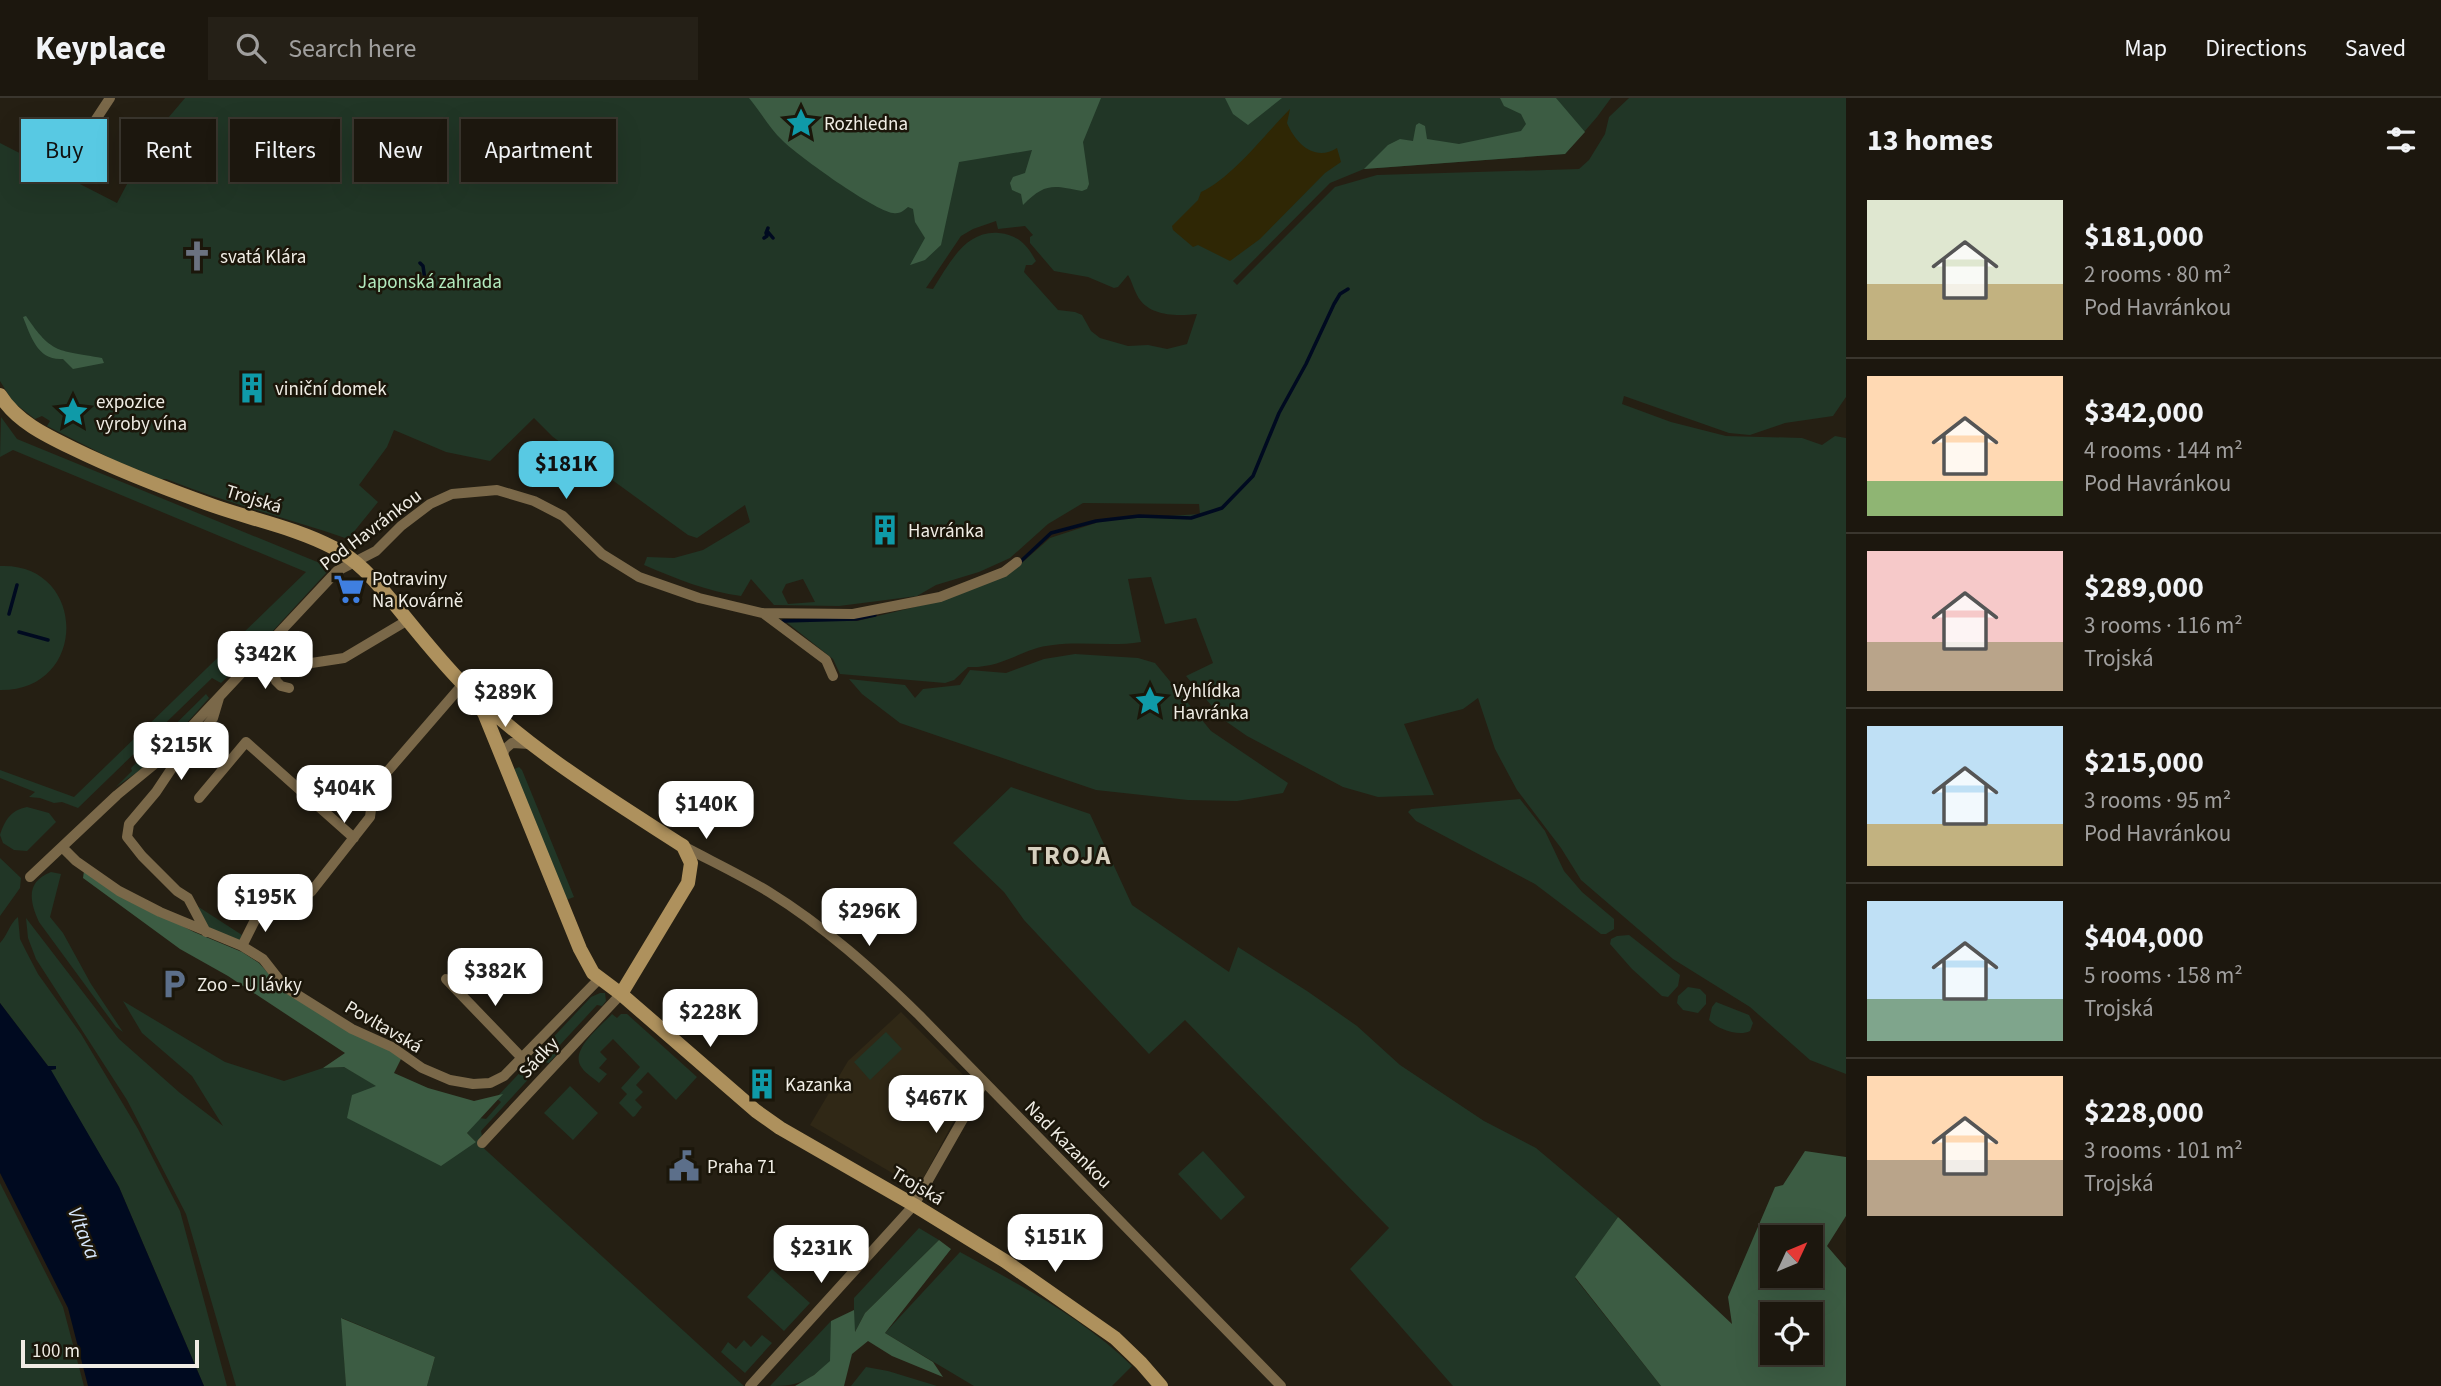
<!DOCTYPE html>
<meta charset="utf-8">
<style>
:root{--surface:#1c170e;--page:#252017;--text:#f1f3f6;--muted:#a09f9e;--line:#3a362e;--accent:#58c9e3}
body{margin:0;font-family:"Source Sans 3",sans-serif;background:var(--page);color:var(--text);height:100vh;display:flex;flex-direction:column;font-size:26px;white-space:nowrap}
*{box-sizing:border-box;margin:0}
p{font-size:23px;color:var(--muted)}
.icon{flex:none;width:38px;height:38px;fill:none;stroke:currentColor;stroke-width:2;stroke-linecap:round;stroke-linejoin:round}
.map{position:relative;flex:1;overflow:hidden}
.panel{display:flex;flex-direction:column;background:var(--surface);width:595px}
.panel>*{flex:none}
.top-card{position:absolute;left:21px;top:21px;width:665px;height:63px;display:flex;gap:14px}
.needle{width:46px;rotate:46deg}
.buttons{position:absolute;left:1760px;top:1127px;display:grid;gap:14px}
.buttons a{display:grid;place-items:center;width:63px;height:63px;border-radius:0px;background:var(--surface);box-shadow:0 7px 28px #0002,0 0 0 2px var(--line);font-size:35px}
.scale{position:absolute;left:21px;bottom:18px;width:178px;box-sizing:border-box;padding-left:7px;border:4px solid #f0ede5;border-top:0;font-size:19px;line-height:24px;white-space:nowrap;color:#f0ede5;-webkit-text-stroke:5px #1b160a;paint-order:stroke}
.price{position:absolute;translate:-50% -60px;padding:0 16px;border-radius:14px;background:#fff;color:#222;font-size:23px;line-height:46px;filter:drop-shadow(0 2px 4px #0008)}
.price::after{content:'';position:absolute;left:50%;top:42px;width:21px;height:16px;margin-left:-10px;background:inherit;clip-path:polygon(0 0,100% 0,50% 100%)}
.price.on{background:var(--accent);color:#111}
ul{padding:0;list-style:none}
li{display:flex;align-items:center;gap:21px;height:175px;padding:0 21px}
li+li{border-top:2px solid var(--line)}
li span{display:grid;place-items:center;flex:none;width:196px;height:140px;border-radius:0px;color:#555}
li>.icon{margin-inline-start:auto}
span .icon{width:84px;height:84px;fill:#fffc;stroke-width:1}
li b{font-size:30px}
h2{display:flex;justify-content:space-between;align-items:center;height:84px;padding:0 21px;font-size:30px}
.pill{padding:0 24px;border-radius:0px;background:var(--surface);box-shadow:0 7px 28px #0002,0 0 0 2px var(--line);font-size:24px;line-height:63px}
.pill.on{background:var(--accent);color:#111}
header{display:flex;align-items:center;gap:42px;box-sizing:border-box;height:98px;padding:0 35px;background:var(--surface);border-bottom:2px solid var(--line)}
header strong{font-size:33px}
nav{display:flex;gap:38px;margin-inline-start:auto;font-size:24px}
.search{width:490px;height:63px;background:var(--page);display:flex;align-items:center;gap:18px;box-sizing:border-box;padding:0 24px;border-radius:0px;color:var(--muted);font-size:26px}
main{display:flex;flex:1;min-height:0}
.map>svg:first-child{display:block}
.built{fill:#302816}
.green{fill:#213626;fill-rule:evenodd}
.forest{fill:#3c5c43;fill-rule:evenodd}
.sand{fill:#2f2705}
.water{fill:#000a20}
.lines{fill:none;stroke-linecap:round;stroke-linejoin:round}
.stream{stroke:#000a20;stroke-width:3.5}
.street{stroke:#7a6849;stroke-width:10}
.secondary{stroke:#ae915d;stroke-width:14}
.labels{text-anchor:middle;stroke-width:5;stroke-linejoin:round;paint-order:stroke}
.poi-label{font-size:19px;fill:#f0ede5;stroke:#1b160a;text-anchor:start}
.park-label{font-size:19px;fill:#b2eabe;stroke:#1b160a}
.street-label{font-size:19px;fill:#f0ede5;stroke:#1b160a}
.water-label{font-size:21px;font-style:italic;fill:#d5e6fb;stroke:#1b160a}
.district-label{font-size:26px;font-weight:bold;letter-spacing:2px;fill:#d6cfbe;stroke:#1b160a}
</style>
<header>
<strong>Keyplace</strong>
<div class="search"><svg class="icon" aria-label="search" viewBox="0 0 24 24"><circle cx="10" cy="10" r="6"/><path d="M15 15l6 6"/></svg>Search here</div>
<nav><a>Map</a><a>Directions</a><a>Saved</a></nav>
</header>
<main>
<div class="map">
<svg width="1846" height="1288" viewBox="0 0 1846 1288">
<rect width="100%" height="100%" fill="#251f13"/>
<path class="built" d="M901,914L973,987L918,1090L810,1027L848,963Z"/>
<path class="green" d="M185,0H1611L1597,19L1565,56L1364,71L1330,85L1233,183L1237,187L1335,89L1377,77L1579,71L1589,62L1605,36L1609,19L1629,0H1846V299L1833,318L1785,325L1750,337L1729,335L1624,298L1622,306L1671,324L1726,338L1802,340L1822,347L1835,338L1846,340V976L1810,962L1750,909L1673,861L1581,782L1561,750L1517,692L1495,651L1478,600L1463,611L1404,626L1434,697L1378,699L1343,689L1247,638L1224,622L1186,578L1213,565L1196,520L1165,526L1151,479L1128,481L1141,544C1112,549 1082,543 1053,547C1021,550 1005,570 968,569L954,582L945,585L840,576L833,561L785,523H857L944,502L1008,477L1050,440L1105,422L1200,416L1199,406L1083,405L1048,426L1010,460L979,474L936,487L917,498L839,508L774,507L751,481L741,498C708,494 675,480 644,467L647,459L674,460L703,452L750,424L745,407L697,440L688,437L553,339L534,320L490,363L446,354L394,332L387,349L359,387L378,404L348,441C287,420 226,405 166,381H161L114,362L47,328L50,323L42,318L35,321L13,304L0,283V45L117,105L152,39ZM996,123L998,131L1025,128L1033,137L1030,139V145L1054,173L1088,179L1114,190L1118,189L1128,177C1132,183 1133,190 1137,197C1148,219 1177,218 1197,216L1187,246L1167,251L1148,247L1128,248L1100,240L1091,233L1082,217L1075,214L1058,212L1024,174L1026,167H1032L1036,163C1027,147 1018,137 999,135C965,132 949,166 933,191L926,190L961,138L973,131ZM803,481L815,504L788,506L782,494L786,486Z
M1,319L17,341L327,468L325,470L328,473L258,549L221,585L212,580L78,710L62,704L54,705L40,700L29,699L35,694L0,680V672L74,699L306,474L13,352L0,359Z
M0,468C87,464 90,593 0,592Z
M1075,556L1138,560L1155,565L1211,633L1288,685L1283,695L1237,703L1188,702L1096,692L900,625L862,596L849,581L905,587L915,600L923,591L960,587L970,572L1006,575L1044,561Z
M206,596L209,600L153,663L116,689L132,673L131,670Z
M519,669L522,672L574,799L566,802L512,672Z
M1011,689L1090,716L1132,807L1229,874L1238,849L1307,893L1357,928L1400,967L1484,1023L1536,1050L1618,1119L1575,1180L1661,1288H1453L1350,1171L1389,1130L1185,922L1149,956L1024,822L1004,794L953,745Z
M1520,701L1545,733L1564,773L1582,794L1614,821V831L1606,836H1601L1535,786L1416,723L1408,714L1411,711Z
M27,709L49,715L56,724L27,753L14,752L3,745L0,737C5,722 11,712 27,709Z
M0,760L21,780L20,790L0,818Z
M51,774L61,776L50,819L63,835L91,886L123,934L116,929L39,824C30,804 25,784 51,774Z
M194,806L242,837L238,845L207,830Z
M18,819L20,841L27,855L38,876L81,936L138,1031L180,1113L227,1288H204L119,1089L50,972L56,971L48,968L0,905V845C8,837 9,826 18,819Z
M26,820L119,941L180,995L223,1028L192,978L142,935L123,903L225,964L284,983L323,970L344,969L476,1044L467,1035L480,1020L486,1021L501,1004L496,1000L591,899L600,895H605L606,903L602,908L597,907L559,948L561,952L549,965L544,964L481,1033L482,1038L477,1044L744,1288H427L435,1259L342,1220L346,1288H236L186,1116L127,1002L36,861L28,840Z
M1629,837L1680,877L1678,888L1668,899L1662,898L1632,871L1610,846L1611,841L1617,838Z
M1688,889L1700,891L1706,897V906L1698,915L1683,912L1677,905L1678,898Z
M1716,904L1749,917L1753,925L1750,933C1739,939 1717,931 1709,922L1712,909Z
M612,916L617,920L621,916H627L697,979L676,1002L648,974L636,987L643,994L635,1002L642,1009L635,1018L633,1019L619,1005L627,996L621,990L640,969L613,941L600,954L607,961L599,970L607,976L599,985C594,980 586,976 582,970C568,953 601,928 612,916Z
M886,934L902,951L870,982L854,964Z
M570,988L598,1015L573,1042L544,1015Z
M1203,1053L1245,1099L1221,1122L1178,1076Z
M0,1085L63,1209L84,1288H0Z
M919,1130L939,1142L865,1215L854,1236V1200Z
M960,1154C1020,1187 1083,1220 1132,1268L1112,1288H974L885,1235Z
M772,1171L810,1205L784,1233L747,1199Z
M831,1223V1263C808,1283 801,1288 770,1288Z
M762,1237L772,1245L745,1275L721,1254L728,1244L736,1251L744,1242L751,1249Z
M866,1269L888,1273L937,1288H851Z"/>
<path class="forest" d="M749,0H1101L1083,44L1089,86L1087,91L1082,93C1052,87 1045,85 1023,107L1021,96L1012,92L1010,85L1013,79L1025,75L1032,52L959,64L941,147L925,162L910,167L925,140L915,124L913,111L908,109C903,113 900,116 893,115C875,113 798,58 783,43C769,30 761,14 749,0Z
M1225,0H1282L1248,27L1233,16Z
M1500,0H1556L1585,34L1565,56L1364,71L1388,47L1400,41L1413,43L1416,27L1419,25L1425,28L1427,41L1459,46L1521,33L1526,26L1521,16L1504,8Z
M26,218C52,257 59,252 102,260L104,265L73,271L63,261C38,263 31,239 23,219Z
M84,773L143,808L194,834L242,854L259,865L277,885L402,959L394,975L428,990L474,1003L503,996L467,1035L476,1044L441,1068L347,1020L352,997L376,988L344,969L323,970L345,955L228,878L180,851L83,780Z
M1805,1053L1846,1059V1118L1827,1148L1846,1170V1288H1661L1575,1179L1618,1119L1732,1226L1728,1199L1775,1089L1783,1087ZM1773,1139H1811V1178H1773ZM1773,1216H1811V1255H1773Z
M939,1142L951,1151L885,1235L933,1264L943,1279L892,1258L868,1243L852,1256L844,1288H795L814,1277L830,1263L831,1223L854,1212L855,1234L865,1215Z
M341,1220L435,1259L427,1288H346Z"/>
<path class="sand" d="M1290,11L1287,25C1296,46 1315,64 1337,50L1341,64L1325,75L1260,141L1230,163L1198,147L1193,149L1173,132L1172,128L1198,102L1201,94C1233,79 1264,37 1290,11Z"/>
<path class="water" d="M0,905L48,968H56V971L51,972L119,1089L204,1288H88L68,1210L0,1075Z"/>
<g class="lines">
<path class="stream" d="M768,134L773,140
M764,140L767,138L766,135L768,130
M420,165L423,168L425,182L435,190
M1019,465L1051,435L1096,423L1139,418L1191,420L1222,410L1253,378L1279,315L1306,266L1334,206L1340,196L1348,191
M9,516L17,487
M783,523L856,521L875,517
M19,534L48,542"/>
<path class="street" d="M73,81L83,41L110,0
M763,515L826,562L833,578
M260,555L273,567L305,566L344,560L408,522
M273,567L276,583L281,588L289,590
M502,659L505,651L512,645L530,646
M199,700L246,644L354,740
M683,748C711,763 741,777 769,794C824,828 873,872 919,917L1281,1288
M63,750L76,763L119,793L160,814L242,848L263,861L285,889L352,931L392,949L422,970L450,982L473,986L490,985L504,978L599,881
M30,779L117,697L162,660L337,473L376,453L401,428L430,406L452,396L497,392L534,403L563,418L602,456L639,479L699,500L762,515L853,516L940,499L1004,474L1017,464
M231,788L261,810L242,848
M311,794L370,719L374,689L463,586
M206,834L188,800L177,793L142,758L127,739L129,726L156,694L172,670L213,620L219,600
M446,881L522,960
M482,1045L621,896
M750,1288L914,1107L984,984"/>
<path class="secondary" d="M0,297C16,323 45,337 72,350C117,372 166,391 214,408C254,422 296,430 334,450C359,463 375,483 392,503C416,532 439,562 465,588C529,652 607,699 683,748L691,765L688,785L621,896
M474,597L485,617L580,851L593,875L621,896L756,1013L780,1030L914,1107L1005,1163L1115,1240L1141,1265L1161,1288"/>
</g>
<defs>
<g id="sight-bare" transform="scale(2.415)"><path d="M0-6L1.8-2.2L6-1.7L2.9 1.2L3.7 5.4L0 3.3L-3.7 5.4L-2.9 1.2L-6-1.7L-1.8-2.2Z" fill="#0f9aa8" stroke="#1b160a" stroke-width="2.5" paint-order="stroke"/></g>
<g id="church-bare" transform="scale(2.415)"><path d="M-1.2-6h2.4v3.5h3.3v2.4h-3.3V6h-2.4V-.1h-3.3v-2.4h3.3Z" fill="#6b7280" stroke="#1b160a" stroke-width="2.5" paint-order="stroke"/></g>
<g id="building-bare" transform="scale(2.415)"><path d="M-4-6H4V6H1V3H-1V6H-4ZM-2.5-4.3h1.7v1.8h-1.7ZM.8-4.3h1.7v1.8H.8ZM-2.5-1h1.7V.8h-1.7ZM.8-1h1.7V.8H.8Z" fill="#0f9aa8" stroke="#1b160a" stroke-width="2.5" paint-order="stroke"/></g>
<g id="supermarket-bare" transform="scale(2.415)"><path d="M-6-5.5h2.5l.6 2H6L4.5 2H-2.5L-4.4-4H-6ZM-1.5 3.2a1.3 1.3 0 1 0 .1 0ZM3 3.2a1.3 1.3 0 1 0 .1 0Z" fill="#3f7fe0" stroke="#1b160a" stroke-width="2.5" paint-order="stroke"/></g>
<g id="parking-bare" transform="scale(2.415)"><path d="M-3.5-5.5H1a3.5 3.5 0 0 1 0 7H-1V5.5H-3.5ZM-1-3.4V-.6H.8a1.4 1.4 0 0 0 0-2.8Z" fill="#5c6f8a" stroke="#1b160a" stroke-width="2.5" paint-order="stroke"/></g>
<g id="civic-bare" transform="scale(2.415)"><path d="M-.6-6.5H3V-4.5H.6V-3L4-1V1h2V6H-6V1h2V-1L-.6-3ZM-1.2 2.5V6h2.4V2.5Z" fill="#5c6f8a" stroke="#1b160a" stroke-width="2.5" paint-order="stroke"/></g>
</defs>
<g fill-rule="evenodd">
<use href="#sight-bare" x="801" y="25"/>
<use href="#church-bare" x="197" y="158"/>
<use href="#building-bare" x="252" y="290"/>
<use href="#sight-bare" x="73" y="314"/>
<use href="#building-bare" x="885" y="432"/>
<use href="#supermarket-bare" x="349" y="491"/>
<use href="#sight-bare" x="1150" y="603"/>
<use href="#parking-bare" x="174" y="886"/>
<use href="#building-bare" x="762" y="986"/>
<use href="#civic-bare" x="684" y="1068"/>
</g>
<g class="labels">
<g class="poi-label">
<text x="824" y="32">Rozhledna</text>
<text x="220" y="165">svatá Klára</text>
<text x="275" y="297">viniční domek</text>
<text x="96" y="310">expozice<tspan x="96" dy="22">výroby vína</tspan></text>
<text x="908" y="439">Havránka</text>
<text x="372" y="487">Potraviny<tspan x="372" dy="22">Na Kovárně</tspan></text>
<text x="1173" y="599">Vyhlídka<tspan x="1173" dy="22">Havránka</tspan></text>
<text x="197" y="893">Zoo – U lávky</text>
<text x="785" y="993">Kazanka</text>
<text x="707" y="1075">Praha 71</text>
</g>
<g class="park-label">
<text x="430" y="190">Japonská zahrada</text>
</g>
<g class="street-label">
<text transform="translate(254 400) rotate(17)" y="7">Trojská</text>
<text transform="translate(370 431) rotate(-37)" y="7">Pod Havránkou</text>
<text transform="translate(384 928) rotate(30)" y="7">Povltavská</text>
<text transform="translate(538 959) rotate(-47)" y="7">Sádky</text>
<text transform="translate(1069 1046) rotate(45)" y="7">Nad Kazankou</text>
<text transform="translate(918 1087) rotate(31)" y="7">Trojská</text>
</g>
<g class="water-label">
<text transform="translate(84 1135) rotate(68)" y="7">Vltava</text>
</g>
<g class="district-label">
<text x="1070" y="766">TROJA</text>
</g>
</g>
</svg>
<div class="buttons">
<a><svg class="needle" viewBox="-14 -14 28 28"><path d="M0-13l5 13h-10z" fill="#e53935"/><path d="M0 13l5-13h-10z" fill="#a09f9e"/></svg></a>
<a><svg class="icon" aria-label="locate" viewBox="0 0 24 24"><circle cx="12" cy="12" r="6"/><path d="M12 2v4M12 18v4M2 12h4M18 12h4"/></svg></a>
</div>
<div class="scale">100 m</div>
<b class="price on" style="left:566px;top:403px">$181K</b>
<b class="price" style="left:265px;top:593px">$342K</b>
<b class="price" style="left:505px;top:631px">$289K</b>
<b class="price" style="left:181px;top:684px">$215K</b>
<b class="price" style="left:344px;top:727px">$404K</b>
<b class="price" style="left:706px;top:743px">$140K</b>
<b class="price" style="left:265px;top:836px">$195K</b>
<b class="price" style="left:869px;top:850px">$296K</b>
<b class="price" style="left:495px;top:910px">$382K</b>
<b class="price" style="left:710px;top:951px">$228K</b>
<b class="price" style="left:936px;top:1037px">$467K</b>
<b class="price" style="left:1055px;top:1176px">$151K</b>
<b class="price" style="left:821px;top:1187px">$231K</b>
<div class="top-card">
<a class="pill on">Buy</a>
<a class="pill">Rent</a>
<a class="pill">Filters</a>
<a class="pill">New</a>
<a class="pill">Apartment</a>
</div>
</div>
<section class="panel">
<h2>13 homes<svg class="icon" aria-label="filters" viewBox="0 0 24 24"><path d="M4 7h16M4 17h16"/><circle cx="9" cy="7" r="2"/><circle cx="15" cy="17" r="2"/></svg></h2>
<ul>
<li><span style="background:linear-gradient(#dfe7d0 60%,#c2b280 0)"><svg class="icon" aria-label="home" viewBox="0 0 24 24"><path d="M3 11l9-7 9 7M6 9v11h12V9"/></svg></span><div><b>$181,000</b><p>2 rooms · 80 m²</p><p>Pod Havránkou</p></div></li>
<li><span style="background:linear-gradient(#ffd9b3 75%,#8fb573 0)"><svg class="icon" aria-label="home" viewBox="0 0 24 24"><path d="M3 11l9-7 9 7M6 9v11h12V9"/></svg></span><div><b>$342,000</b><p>4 rooms · 144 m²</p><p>Pod Havránkou</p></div></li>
<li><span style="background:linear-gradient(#f6c9c9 65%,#b9a48a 0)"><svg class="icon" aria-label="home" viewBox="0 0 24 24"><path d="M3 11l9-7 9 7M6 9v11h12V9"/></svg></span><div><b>$289,000</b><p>3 rooms · 116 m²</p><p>Trojská</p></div></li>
<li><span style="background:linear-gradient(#bfe0f5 70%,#c2b280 0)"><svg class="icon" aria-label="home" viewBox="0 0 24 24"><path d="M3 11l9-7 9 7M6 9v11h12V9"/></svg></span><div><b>$215,000</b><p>3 rooms · 95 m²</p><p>Pod Havránkou</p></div></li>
<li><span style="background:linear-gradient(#bfe0f5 70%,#7fa58c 0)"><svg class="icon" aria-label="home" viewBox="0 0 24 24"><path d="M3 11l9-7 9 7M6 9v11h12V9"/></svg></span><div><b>$404,000</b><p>5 rooms · 158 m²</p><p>Trojská</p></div></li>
<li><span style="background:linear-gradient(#ffd9b3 60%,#b9a48a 0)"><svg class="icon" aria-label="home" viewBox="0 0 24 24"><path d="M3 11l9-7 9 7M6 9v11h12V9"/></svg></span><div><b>$228,000</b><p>3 rooms · 101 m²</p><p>Trojská</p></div></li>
</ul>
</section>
</main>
